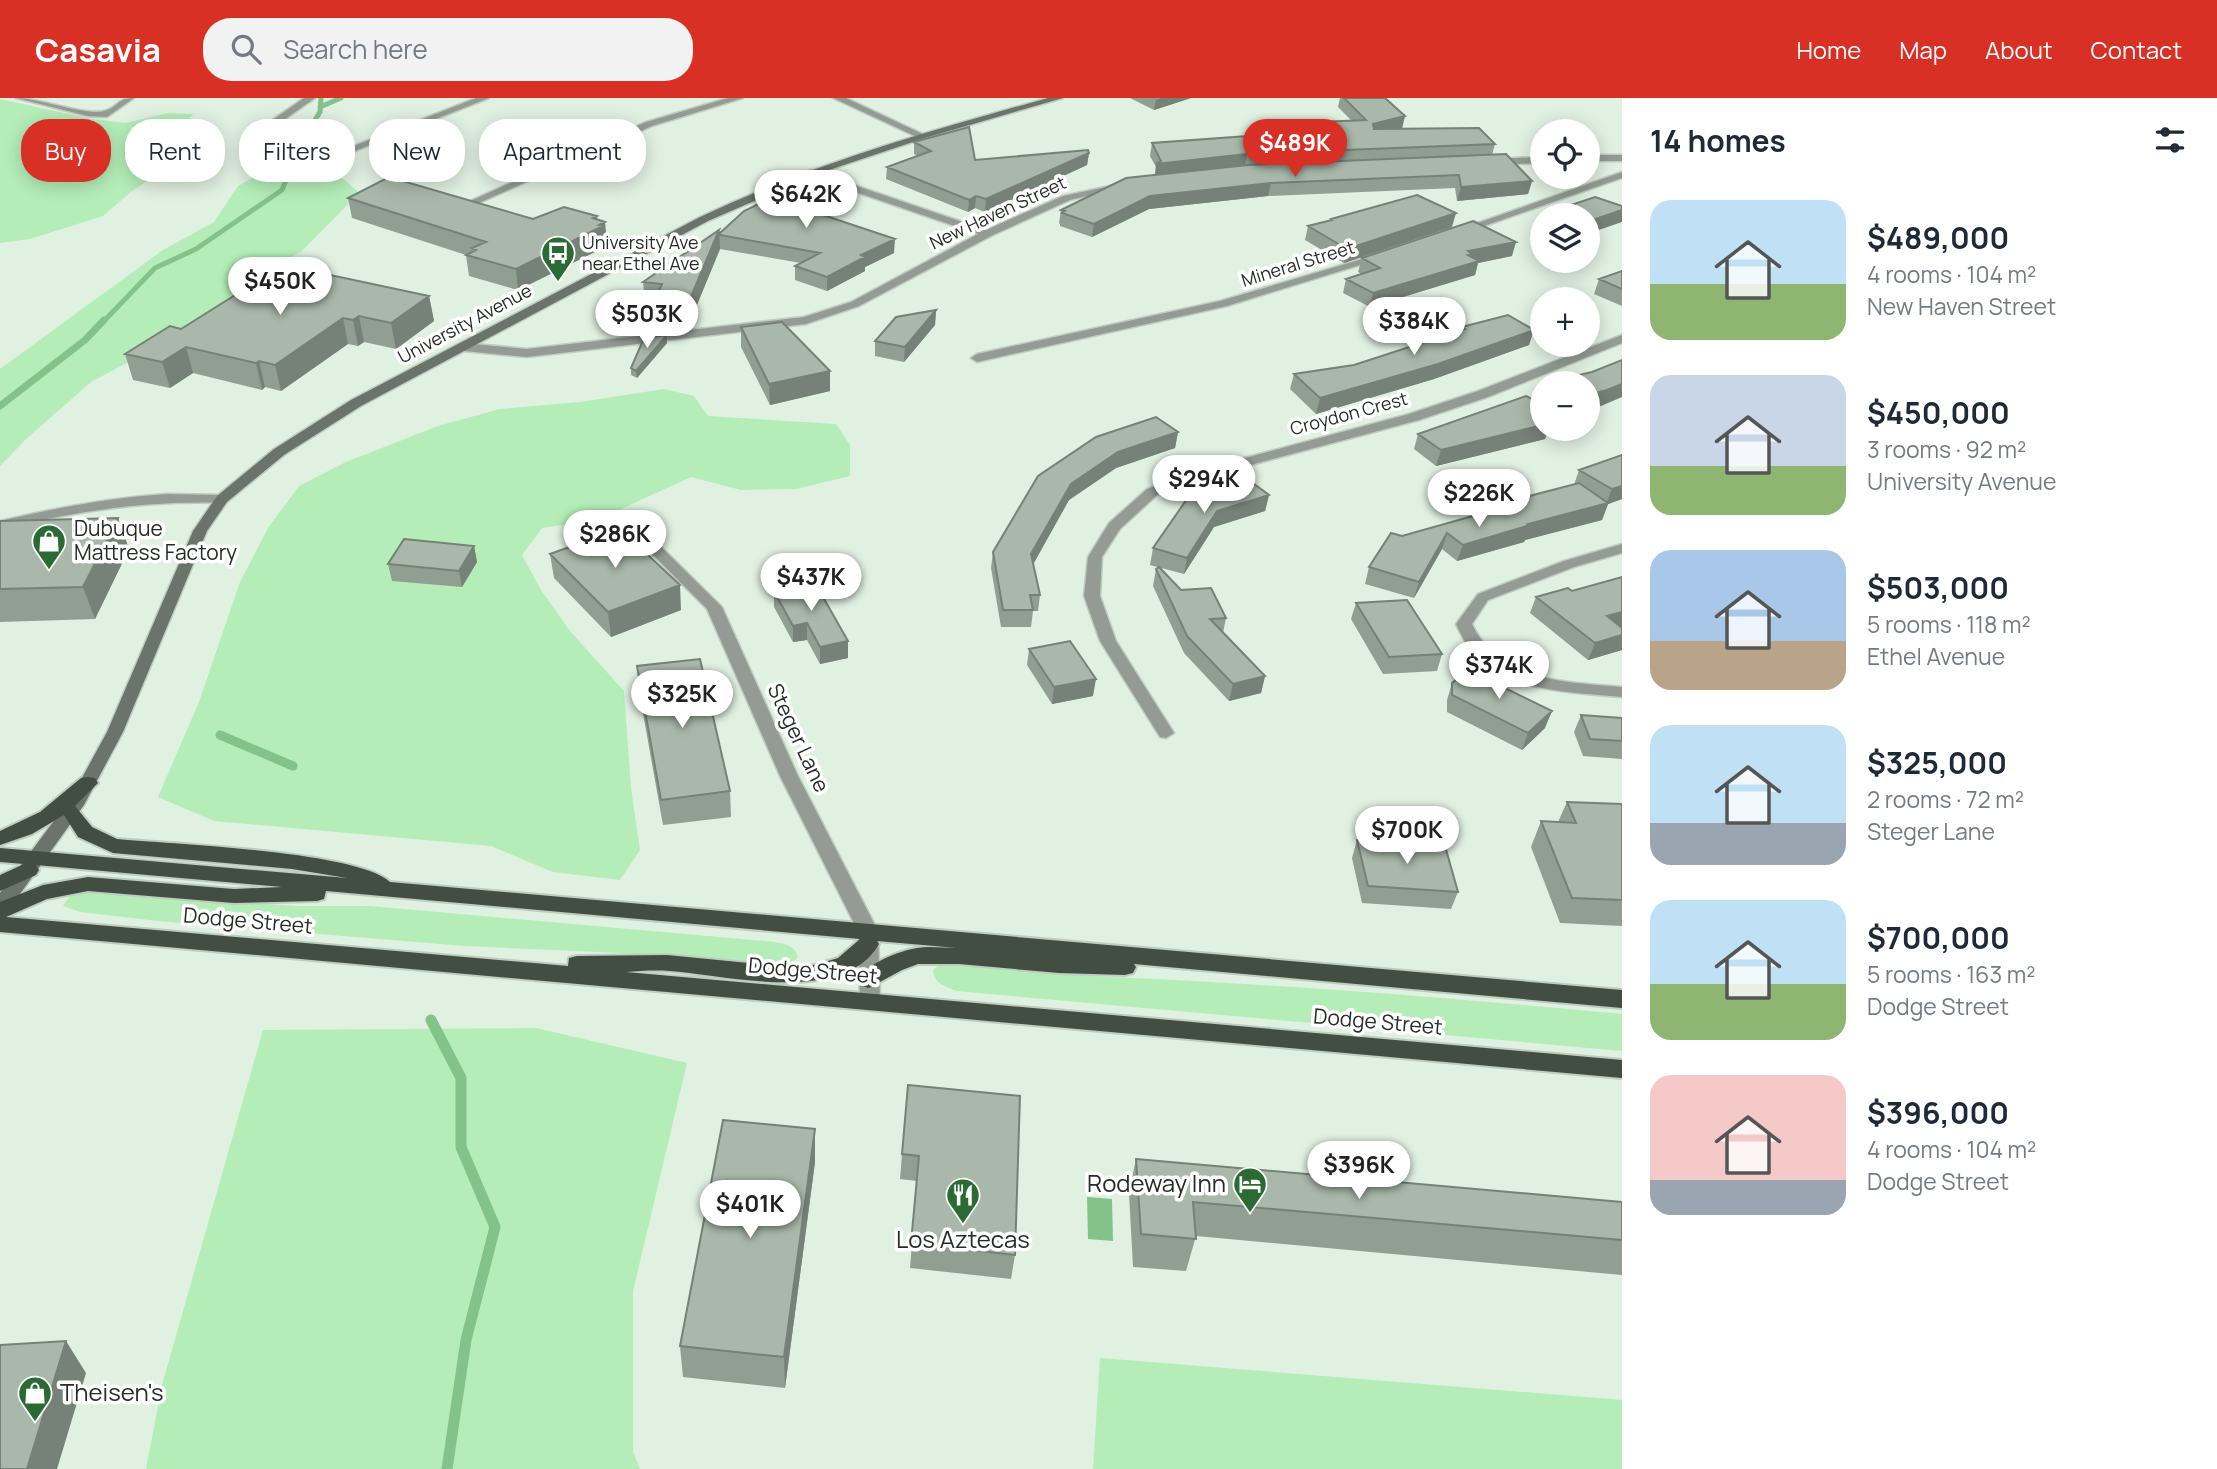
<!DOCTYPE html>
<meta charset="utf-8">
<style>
:root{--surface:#fff;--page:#f2f2f3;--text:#1f2937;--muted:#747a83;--accent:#d93025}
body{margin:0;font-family:Manrope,sans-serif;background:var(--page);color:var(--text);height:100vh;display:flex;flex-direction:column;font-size:26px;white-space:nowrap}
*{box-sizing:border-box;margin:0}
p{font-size:23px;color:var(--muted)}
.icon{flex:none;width:38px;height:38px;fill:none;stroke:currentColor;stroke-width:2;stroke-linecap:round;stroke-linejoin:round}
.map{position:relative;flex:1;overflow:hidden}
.details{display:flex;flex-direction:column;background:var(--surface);width:595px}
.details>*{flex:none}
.guide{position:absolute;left:21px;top:21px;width:665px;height:63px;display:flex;gap:14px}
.controls{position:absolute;left:1530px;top:21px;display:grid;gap:14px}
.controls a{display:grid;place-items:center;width:70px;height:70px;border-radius:50%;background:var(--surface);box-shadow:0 4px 18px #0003;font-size:35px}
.price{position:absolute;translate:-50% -60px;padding:0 16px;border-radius:24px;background:#fff;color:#222;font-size:23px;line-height:46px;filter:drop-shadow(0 2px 4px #0008)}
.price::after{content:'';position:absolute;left:50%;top:42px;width:21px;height:16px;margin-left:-10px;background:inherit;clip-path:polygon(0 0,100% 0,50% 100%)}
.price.active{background:var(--accent);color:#fff}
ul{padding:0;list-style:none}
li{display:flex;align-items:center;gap:21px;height:175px;padding:0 28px}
li span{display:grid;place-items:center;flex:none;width:196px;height:140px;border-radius:21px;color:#555}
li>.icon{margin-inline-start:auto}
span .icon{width:84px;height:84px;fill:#fffc;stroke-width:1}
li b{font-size:30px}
h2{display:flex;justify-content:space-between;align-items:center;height:84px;padding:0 28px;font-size:30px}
.pill{padding:0 24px;border-radius:28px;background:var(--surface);box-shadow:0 4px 18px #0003;font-size:24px;line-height:63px}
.pill.active{background:var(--accent);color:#fff}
header{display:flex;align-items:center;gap:42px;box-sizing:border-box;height:98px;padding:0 35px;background:var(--accent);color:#fff}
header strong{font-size:33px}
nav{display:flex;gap:38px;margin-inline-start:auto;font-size:24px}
.search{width:490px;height:63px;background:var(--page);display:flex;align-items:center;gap:18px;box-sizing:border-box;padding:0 24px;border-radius:28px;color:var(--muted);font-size:26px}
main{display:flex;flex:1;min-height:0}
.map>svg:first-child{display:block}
.green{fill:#b4edb8}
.water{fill:#83c289}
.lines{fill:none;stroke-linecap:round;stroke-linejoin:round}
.stream-far3{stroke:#83c289;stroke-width:5}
.stream-far2{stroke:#83c289;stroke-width:7}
.stream-far1{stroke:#83c289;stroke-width:9}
.stream{stroke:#83c289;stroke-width:11}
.minor-casing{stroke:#bfcdc0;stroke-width:3}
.tertiary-casing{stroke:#bfcdc0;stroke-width:3}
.secondary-casing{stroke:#bfcdc0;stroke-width:3}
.trunk-casing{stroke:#bfcdc0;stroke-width:4}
.minor{fill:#949b94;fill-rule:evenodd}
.tertiary{fill:#949b94;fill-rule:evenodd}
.secondary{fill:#6b746b;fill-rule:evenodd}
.trunk{fill:#424e42;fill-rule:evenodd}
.wall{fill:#919e92}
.shaded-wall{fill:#768177}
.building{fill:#a9b8aa;stroke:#768177;stroke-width:2}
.labels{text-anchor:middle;stroke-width:7;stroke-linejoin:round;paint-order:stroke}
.far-street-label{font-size:18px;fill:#262c27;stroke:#fff}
.far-poi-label{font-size:18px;fill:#262c27;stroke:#fff;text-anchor:start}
.poi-label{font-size:21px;fill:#262c27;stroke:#fff;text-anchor:start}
.street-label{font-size:21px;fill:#262c27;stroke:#fff}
.near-poi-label{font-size:24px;fill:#262c27;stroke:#fff;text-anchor:end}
</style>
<header>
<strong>Casavia</strong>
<div class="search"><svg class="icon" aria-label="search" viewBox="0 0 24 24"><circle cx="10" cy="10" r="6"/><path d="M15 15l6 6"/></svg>Search here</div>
<nav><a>Home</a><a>Map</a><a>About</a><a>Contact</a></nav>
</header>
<main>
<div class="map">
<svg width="1622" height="1371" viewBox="0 0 1622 1371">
<rect width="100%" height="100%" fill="#e0f0e1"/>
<path class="green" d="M0,1L92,21L126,25L167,15L193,16C182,30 179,39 182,57L165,72L132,93L103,118L30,141L0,145Z
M311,66L339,77L359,95L302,153L246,186L185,234L91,284L26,341L0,368V271L163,152L214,124L238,88L276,67Z
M664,291L694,298L708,318L836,326L850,347V378L796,391L741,392L691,379L597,422L542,430L522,457L541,492L570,533L624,593L631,690L640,752L620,782L553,774L491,748L214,723L158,699L199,604L240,484L268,430L299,388L346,364L438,328L500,311L580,304Z
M87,794L297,808H370L775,844C786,846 794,847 798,859L790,867H780L689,858L465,848L158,823L80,814L63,808L70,798Z
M939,867C990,863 1055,876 1108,879C1280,886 1451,900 1622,916V953L956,893C945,888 934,886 933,872Z
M536,930L687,965L633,1193V1353L640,1371H146L162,1287L263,932Z
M1100,1260L1622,1302V1371H1093Z"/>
<path class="water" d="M1087,1099L1112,1101L1113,1143L1088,1141Z"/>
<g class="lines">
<path class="stream-far3" d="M320,9L341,0
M103,224L155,170L196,151L282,92L300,46L320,14L321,0"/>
<path class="stream-far2" d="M0,308L85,242L104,222"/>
<path class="stream-far1" d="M220,637L293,668"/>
<path class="stream" d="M431,922L461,980V1049L495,1129L466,1242L447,1371"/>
<g class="minor-casing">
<path id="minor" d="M16,0C40,0 86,18 104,13C117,10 117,0 134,0L107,19L88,18Z
M304,0H315L251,45H245V41Z
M476,0H489L322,66L313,64Z
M728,0H743L652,28L479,105L470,103L646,24Z
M833,0H846L927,38L919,40Z
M1587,57H1622V63H1587Z
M1542,59V65L1488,67L1483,64L1488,61Z
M810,72L986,132L1063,98L1129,84L1134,87L1070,102L991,138L859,208L806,226L527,259L464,253L458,249L464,245L527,251L804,219L851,204L978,136L806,77L805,75Z
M1622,74V80L1461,136L1452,134Z
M1379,156L1389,158L1227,208L977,264L971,260L977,256L1220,203Z
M1622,237V245L1488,299L1419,322L1206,379L1157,397L1120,431L1102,459L1100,498L1116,543L1174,635L1166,640L1160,639L1100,543L1084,498L1088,459L1109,425L1147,391L1196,373L1409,316L1478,293Z
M629,421L634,422L722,509L798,678L878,833L880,902L877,907L870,910L863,907L860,902L858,833L780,678L707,511L624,428L622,425Z
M1622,446V455L1574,469L1488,502L1472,526C1499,584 1566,584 1622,589V599C1577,595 1516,594 1480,563C1469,553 1462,539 1456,526L1478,496L1564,463Z"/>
</g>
<g class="tertiary-casing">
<path id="tertiary" d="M166,396L222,397L229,401L222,405C146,402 74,414 0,431V423C55,410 109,400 166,396Z"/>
</g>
<g class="secondary-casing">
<path id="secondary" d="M1048,0H1063L925,40L814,77L708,123L361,308L284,357L227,404L207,433L123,634L84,707L7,814L0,816V795L71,700L107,634L193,433L217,398L274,351L351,302L700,119C812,66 929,33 1048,0Z"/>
</g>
<g class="trunk-casing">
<path id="trunk" d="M88,679L95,680L98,685L75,708L92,729L117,741C169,746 357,753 390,784L1622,892V910L1134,866L1136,869L1133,875L1125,877L1059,875L959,866H918L902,872L869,890L861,888L858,882C867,865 899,853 917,850C930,848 944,850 957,850L877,843L879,846C844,908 726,877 669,873C655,872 640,873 626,874L1622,962V980L0,834V804L43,787L88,779L234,791L282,789L36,767L39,772L36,777L0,793V777L24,766L0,764V750L347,780L292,771L113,755L78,739L64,717L32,736L0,747V733L40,714L81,680ZM88,793L234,805L317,803L324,801L326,793L860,841L838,860L814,867L788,869L667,857L577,858L569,860L568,868L6,819L47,801Z"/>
</g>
<use href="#minor" class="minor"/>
<use href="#tertiary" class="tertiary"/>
<use href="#secondary" class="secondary"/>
<use href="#trunk" class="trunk"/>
</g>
<path class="wall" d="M1130,0H1191L1154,12Z
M1340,0H1385L1402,30L1495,46L1492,57L1532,83L1528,96L1457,103L1455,90L1268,98L1149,111L1092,139L1060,128V126L1059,125L1061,112L1155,77L1156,69L1150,58L1152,45L1270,37L1272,26L1352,23L1338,9Z
M914,44L975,62L1089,55L1087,67L985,114L975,110L968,114L886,81L887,69L918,58L914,56Z
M348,100L533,121L597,118V122L607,145L604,146L605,149L518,192L469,178L466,157L352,120Z
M839,107L820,116L894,155L865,169V173L827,193L795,182V168L801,165L720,151L689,226H683L679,231L651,234L653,205L645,204L643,184L720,135Z
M1331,121L1452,129L1344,165L1305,142L1308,128L1330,122Z
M1512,158L1478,165L1475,177L1370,209L1343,195L1346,181L1362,176L1358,174L1362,160Z
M1622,173V208L1594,196L1599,181Z
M429,198L434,223L396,251L364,244L358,248L348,246L281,293L265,289L262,292L193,275L170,290L133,282L125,256Z
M936,212L935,227L904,264L875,258V243Z
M741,229L830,293L770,307L741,249Z
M1462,229L1529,247L1434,281L1316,316L1290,291L1294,276L1354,267L1461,232Z
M667,237V245L637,280L631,277V270Z
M1549,331L1545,341L1436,368L1414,351L1418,336Z
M1178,334L1175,350L1116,370L1069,402L1033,466L1040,497L1038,513H1033L1031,529H1001L991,470L993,454L1038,378Z
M1622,357V401L1608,406L1602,422L1525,442L1524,444L1457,463L1442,451L1414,500L1365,486L1369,469L1402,438L1512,407L1514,402L1574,387L1579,372Z
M1269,397L1265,413L1214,429L1184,476L1150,467L1153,450Z
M118,420L129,451L95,521L0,524V423Z
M474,448L477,464L462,489L392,483L388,466Z
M550,456L681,512L611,539L554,480Z
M1156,471L1181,492L1226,520L1223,535L1265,578L1261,595L1229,603L1184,555L1153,488Z
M1622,479V529H1621L1622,552L1588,562L1530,515L1536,499L1572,493Z
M774,493L848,543V560L820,566L807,542L793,544L774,509Z
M1356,505L1442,556L1437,573L1383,576L1351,521Z
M1029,551L1093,598L1052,606L1027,567Z
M637,568L730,693L731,719L663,727L639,593Z
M1452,585L1545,630L1522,652L1447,614V602Z
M1581,617L1622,620V661L1583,658L1574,634Z
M1567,704L1622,706V828L1560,825L1531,749L1541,723L1558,724Z
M1357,742L1458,794L1451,811L1362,805L1352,760Z
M1020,998L1015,1157L1011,1181L910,1170L917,1083L900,1081L902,1056Z
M1136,1061L1622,1104V1177L1196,1138L1186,1173L1133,1169L1129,1095Z
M815,1064L785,1290L683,1279L680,1248Z"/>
<path class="shaded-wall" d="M1161,0H1191L1154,12L1156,2Z
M1405,18L1402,31L1370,39L1373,26Z
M1089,55L1087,67L985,114L986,101Z
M1247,56L1245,68L1155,79L1156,66Z
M1532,83L1528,96L1457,103L1461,89Z
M1271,85L1268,98L1149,111L1092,139L1094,126L1150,98Z
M839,94V107L805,124V111Z
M976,98L975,110L968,114L969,102Z
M1622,112V124L1587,136V124Z
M1456,115L1452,129L1344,165L1347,151Z
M597,118L598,131L599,127L605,124L607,145L604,146L605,149L518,192L516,171Z
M719,132L720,151L689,226L688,206Z
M895,141L894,155L865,169V173L827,193V179L861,157Z
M1516,144L1512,158L1478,165L1475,177L1370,209L1373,195L1468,153Z
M429,198L434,223L396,251L391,225Z
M682,206L683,226L679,231L651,234L649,214Z
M936,212L935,227L904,264L905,249Z
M359,218L364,244L358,248L353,222Z
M343,220L348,246L281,293L275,267Z
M1534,232L1529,247L1434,281L1316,316L1320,300Z
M667,237V245L637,280L636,273Z
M186,249L193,275L170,290L162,264Z
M259,263L265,289L262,292L256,265Z
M830,273V293L770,307L769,286Z
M1622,286V299L1601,308L1587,311L1588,297Z
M1542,316V331H1549L1545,341L1436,368L1441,352Z
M1178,334L1175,350L1116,370L1069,402L1030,472L1031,456L1071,386L1118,354Z
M1622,388V401L1608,406L1602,422L1525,442L1524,444L1457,463L1463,447L1528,426L1606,406L1612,391Z
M1269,397L1265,413L1214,429L1184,476L1187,460L1217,413Z
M118,420L129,451L95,521L83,489Z
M1447,435L1442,451L1414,500L1419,484Z
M474,448L477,464L462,489L459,473Z
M680,487L681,512L611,539L608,514Z
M1622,514V529L1600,535L1607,518Z
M807,525V542L793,544V528Z
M1622,537V552L1588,562L1595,545Z
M848,543V560L820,566V549Z
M1265,578L1261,595L1229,603L1233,586Z
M1096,581L1093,598L1052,606L1054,589Z
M1552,613L1545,630L1522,652L1528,635Z
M815,1031V1064L785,1290L784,1259Z
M66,1243L86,1275L57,1371H27Z"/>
<path class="building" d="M1344,0H1385L1405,18L1373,26L1374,31L1479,30L1495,46L1247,56L1156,66L1161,63L1152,45L1289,35L1272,26L1366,22Z
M969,29L975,62L1088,52L1089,55L986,101L976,98L969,102L887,69L931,53L914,44Z
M1506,56L1532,83L1461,89L1459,77L1271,85L1150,98L1094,126L1062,115L1065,113L1061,112L1126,80L1248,67Z
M389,79L533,121L564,109L597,118L593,120L605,124L599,127L603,128L516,171L466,157L476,152L472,150L486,144L348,100Z
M806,83L839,94L805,111L895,141L861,157L865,159L827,179L795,168L820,155L720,137V135L744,113Z
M1417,97L1456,115L1347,151L1308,128L1332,122L1331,121Z
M1595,99L1622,108V112L1587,124V117H1560L1550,114Z
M1473,123L1516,144L1468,153L1472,156L1468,157L1479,163L1373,195L1346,181L1380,170L1362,160Z
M719,132L688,206H682L678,211L649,214L662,186L643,184Z
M283,167L429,198L391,225L359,218L353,222L343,220L275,267L259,263L256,265L186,249L162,264L125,256L170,228L181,231Z
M1622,173V191L1599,181Z
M936,212L905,249L875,243L896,219Z
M1508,217L1534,232L1438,266L1320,300L1294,276L1354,267L1465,231L1462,229Z
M782,224L830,273L769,286L741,229Z
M667,237L636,273L631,270L644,240Z
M1622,262V286L1607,292L1588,297L1587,285H1568L1562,281L1592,274Z
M1526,298L1542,306V316L1536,318L1542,320V327L1441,352L1418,336Z
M1156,319L1178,334L1118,354L1071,386L1031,456L1040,497H1030L1033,512H1003L993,454L1038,378L1096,339Z
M1622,357V388L1612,391L1579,372Z
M1246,380L1269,397L1217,413L1187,460L1153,450L1189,398Z
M1579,385L1608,405L1528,426L1530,427L1463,447L1447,435L1419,484L1369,469L1391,435L1402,438L1519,405L1514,402Z
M118,420L83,489L0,491V423Z
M620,431L680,487L608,514L550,456Z
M404,441L474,448L459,473L388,466Z
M1159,469L1181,492L1211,490L1226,520L1210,521L1265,578L1233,586L1187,538L1156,471Z
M1622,479V514L1607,518L1622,530V537L1595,545L1536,499L1568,490L1572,493Z
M815,485L848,543L820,549L807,525L793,528L774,493Z
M1407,502L1442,556L1389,559L1356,505Z
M1070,543L1096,581L1054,589L1029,551Z
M700,561L730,693L661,702L637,568Z
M1468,572L1552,613L1528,635L1452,597V585Z
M1581,617L1622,620V643L1590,641Z
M1567,704L1622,706V802L1572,800L1541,723L1576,725Z
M1357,742L1445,748L1458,794L1368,788Z
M908,987L1020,998L1015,1157L911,1145L919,1058L902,1056Z
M723,1022L815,1031L784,1259L680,1248Z
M1136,1061L1622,1104V1142L1193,1104L1196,1141L1141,1136Z
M66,1243L27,1371H0V1247Z"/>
<defs>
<g id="bus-pin" transform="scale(1.75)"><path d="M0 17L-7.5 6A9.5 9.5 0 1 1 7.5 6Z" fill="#2a6b34" stroke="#fff"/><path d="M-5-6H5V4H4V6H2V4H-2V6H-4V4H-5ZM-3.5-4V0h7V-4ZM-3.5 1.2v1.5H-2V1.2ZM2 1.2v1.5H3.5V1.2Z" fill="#fff"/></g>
<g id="shop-pin" transform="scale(1.75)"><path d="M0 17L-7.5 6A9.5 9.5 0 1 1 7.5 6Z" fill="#2a6b34" stroke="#fff"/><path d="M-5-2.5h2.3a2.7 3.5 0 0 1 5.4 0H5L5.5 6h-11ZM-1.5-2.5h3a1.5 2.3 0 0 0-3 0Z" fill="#fff"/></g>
<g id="hotel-pin" transform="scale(1.75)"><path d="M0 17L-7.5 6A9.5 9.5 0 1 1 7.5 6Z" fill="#2a6b34" stroke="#fff"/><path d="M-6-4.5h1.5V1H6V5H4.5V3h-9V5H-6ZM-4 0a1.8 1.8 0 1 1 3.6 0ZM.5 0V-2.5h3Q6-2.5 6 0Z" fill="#fff"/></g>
<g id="restaurant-pin" transform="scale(1.75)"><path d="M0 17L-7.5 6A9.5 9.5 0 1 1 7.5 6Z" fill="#2a6b34" stroke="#fff"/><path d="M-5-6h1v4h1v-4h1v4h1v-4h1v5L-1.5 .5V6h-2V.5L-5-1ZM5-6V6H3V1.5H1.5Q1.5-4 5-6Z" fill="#fff"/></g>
</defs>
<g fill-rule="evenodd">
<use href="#bus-pin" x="558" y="155"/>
<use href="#shop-pin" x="49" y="443"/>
<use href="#hotel-pin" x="1250" y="1086"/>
<use href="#restaurant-pin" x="963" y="1097"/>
<use href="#shop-pin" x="35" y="1295"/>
</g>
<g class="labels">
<g class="far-street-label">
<text transform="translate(998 115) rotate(-25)" y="6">New Haven Street</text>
<text transform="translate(1298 166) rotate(-17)" y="6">Mineral Street</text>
<text transform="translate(465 226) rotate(-28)" y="6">University Avenue</text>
<text transform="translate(1349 316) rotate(-15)" y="6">Croydon Crest</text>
</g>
<g class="far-poi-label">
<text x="582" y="151">University Ave<tspan x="582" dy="21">near Ethel Ave</tspan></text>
</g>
<g class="poi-label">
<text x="74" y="438">Dubuque<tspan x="74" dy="24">Mattress Factory</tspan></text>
</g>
<g class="street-label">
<text transform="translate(798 640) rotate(65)" y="7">Steger Lane</text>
<text transform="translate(248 823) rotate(5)" y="7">Dodge Street</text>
<text transform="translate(813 873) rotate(5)" y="7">Dodge Street</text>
<text transform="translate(1378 924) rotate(5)" y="7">Dodge Street</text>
</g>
<g class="near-poi-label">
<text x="1226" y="1094">Rodeway Inn</text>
<text x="963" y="1150" text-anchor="middle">Los Aztecas</text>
<text x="60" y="1303" text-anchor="start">Theisen's</text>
</g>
</g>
</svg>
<div class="controls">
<a><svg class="icon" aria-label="locate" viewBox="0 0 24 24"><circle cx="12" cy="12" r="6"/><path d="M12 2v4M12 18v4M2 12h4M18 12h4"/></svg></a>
<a><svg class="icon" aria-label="layers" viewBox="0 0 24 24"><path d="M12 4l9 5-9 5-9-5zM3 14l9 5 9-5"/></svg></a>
<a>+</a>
<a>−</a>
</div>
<b class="price active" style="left:1295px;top:81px">$489K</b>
<b class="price" style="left:806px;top:132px">$642K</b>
<b class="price" style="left:280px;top:219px">$450K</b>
<b class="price" style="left:647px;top:252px">$503K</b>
<b class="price" style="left:1414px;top:259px">$384K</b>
<b class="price" style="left:1204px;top:417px">$294K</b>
<b class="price" style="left:1479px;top:431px">$226K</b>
<b class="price" style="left:615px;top:472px">$286K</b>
<b class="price" style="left:811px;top:515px">$437K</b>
<b class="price" style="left:1499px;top:603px">$374K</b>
<b class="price" style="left:682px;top:632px">$325K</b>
<b class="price" style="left:1407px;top:768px">$700K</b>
<b class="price" style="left:1359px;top:1103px">$396K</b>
<b class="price" style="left:750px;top:1142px">$401K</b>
<div class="guide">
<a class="pill active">Buy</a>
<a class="pill">Rent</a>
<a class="pill">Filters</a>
<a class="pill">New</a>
<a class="pill">Apartment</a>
</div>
</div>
<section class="details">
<h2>14 homes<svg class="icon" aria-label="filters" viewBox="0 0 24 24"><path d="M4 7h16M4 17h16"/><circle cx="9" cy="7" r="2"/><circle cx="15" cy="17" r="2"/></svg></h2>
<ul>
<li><span style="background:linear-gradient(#bfe0f5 60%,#8fb573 0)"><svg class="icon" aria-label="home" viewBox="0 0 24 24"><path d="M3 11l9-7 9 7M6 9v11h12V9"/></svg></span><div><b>$489,000</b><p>4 rooms · 104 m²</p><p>New Haven Street</p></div></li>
<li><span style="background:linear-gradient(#c9d6e8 65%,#8fb573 0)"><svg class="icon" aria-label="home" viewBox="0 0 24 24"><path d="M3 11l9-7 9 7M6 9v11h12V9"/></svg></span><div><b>$450,000</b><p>3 rooms · 92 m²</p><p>University Avenue</p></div></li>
<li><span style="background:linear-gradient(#a9c7e8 65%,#b9a48a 0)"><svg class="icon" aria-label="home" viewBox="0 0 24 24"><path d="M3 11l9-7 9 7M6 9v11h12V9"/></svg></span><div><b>$503,000</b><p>5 rooms · 118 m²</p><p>Ethel Avenue</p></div></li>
<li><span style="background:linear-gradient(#bfe0f5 70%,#9aa5b1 0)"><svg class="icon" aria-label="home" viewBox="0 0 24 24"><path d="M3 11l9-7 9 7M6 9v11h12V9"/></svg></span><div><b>$325,000</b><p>2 rooms · 72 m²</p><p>Steger Lane</p></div></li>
<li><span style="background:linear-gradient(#bfe0f5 60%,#8fb573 0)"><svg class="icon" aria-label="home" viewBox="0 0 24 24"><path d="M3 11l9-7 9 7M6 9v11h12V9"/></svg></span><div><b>$700,000</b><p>5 rooms · 163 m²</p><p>Dodge Street</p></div></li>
<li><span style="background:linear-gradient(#f6c9c9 75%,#9aa5b1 0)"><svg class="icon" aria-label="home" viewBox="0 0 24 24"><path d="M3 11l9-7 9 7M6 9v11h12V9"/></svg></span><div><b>$396,000</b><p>4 rooms · 104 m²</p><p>Dodge Street</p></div></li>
</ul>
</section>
</main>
